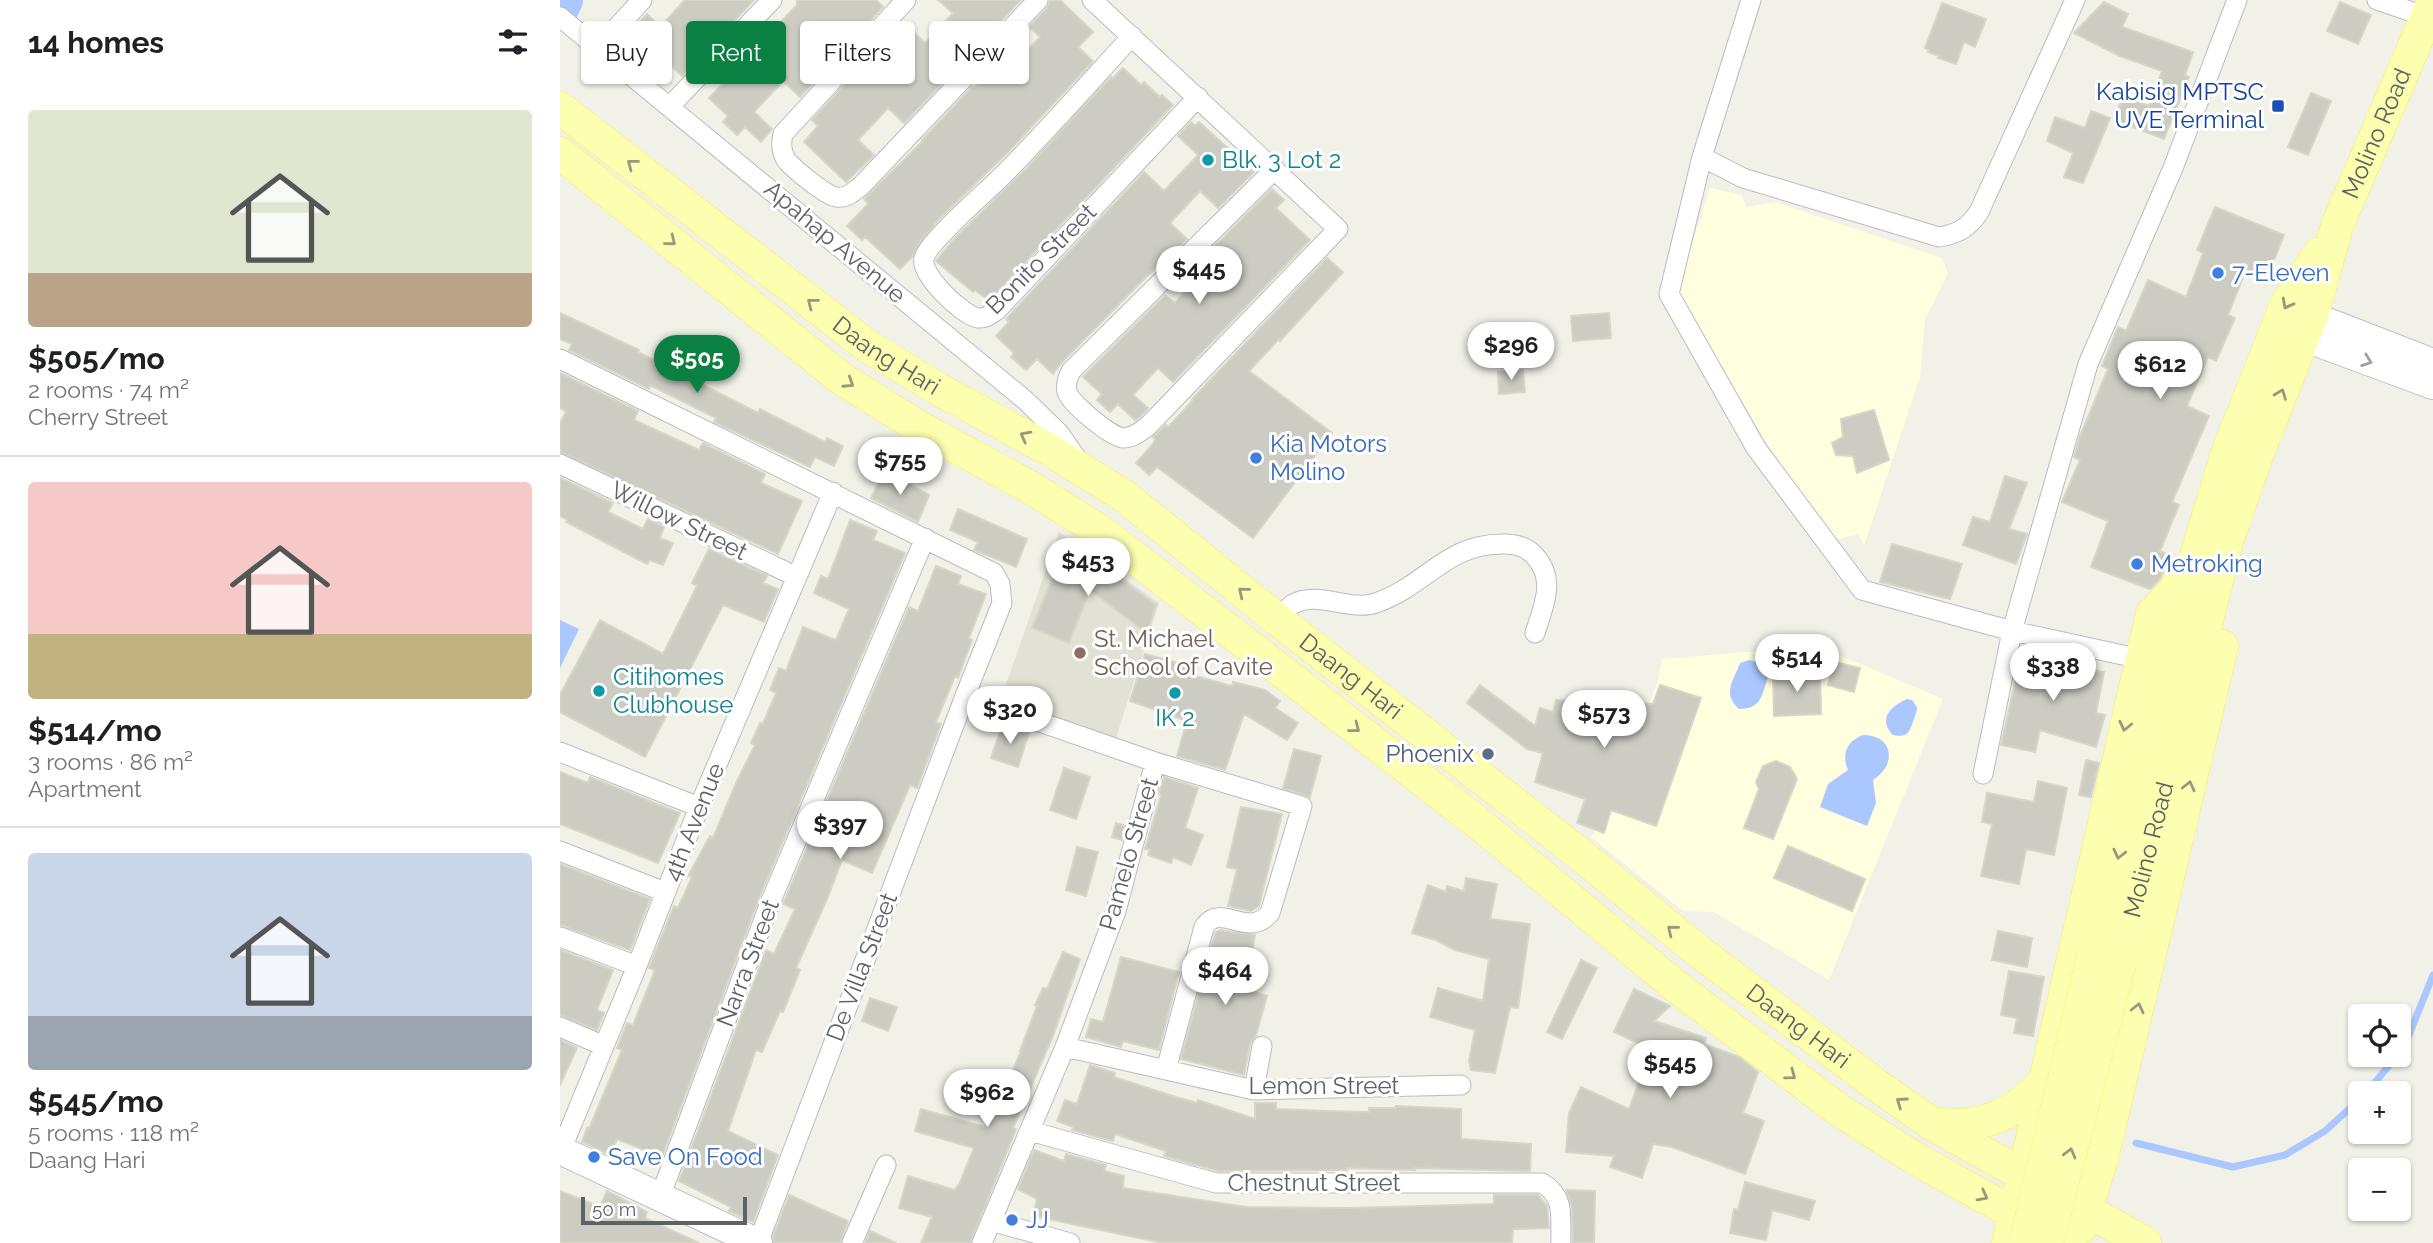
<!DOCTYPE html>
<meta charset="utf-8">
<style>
:root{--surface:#fff;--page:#f2f2f2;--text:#202124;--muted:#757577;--line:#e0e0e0;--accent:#0b8043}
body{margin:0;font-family:Raleway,sans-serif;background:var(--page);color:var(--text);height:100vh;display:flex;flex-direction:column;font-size:26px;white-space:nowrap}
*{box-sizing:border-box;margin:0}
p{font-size:23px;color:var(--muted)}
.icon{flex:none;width:38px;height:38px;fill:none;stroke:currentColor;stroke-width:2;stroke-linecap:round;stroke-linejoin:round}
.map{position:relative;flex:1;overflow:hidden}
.side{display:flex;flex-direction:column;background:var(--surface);width:560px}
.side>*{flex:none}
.banner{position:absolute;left:21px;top:21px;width:665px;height:63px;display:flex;gap:14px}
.buttons{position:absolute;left:1788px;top:1004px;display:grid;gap:14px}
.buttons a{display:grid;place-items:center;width:63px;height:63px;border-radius:7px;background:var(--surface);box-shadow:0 2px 5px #0004;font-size:35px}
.scale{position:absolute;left:21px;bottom:18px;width:166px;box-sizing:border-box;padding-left:7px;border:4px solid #5f6168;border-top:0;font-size:19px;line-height:24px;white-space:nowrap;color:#5f6168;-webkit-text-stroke:5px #fff;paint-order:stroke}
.price{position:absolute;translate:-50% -60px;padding:0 16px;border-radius:24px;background:#fff;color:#222;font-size:23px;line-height:46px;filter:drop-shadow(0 2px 4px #0008)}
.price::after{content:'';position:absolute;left:50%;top:42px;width:21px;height:16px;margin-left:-10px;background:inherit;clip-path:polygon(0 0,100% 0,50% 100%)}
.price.on{background:var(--accent);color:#fff}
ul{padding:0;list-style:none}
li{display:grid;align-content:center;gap:14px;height:371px;padding:0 28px}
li+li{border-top:2px solid var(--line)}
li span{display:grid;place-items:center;height:217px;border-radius:7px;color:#555}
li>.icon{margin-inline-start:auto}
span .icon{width:126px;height:126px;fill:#fffc;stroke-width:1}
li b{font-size:30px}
h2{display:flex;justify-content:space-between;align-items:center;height:84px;padding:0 28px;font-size:30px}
.chip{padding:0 24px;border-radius:7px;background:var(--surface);box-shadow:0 2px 5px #0004;font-size:24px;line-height:63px}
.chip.on{background:var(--accent);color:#fff}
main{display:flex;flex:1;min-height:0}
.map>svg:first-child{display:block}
.commercial{fill:#fffedf}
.education{fill:#e1e1d5}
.water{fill:#aac8ff}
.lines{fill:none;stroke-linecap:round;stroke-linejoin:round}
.stream{stroke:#aac8ff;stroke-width:7}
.river{stroke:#aac8ff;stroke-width:40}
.building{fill:#ccccc3;stroke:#d7d5c5;stroke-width:2}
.street-casing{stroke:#babbc1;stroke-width:21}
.secondary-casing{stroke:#bbbcc3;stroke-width:30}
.primary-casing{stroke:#f8ec5a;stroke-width:33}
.street{stroke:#fff;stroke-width:19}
.secondary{stroke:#fff;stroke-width:28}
.primary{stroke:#fcffaf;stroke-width:32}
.primary-bridge-casing{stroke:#f8ec5a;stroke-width:33;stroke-linecap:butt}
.primary-bridge{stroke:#fcffaf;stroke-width:32}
.oneway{stroke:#969881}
.oneway2{stroke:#9fa0a4}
.transit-dot{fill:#1a4fb4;stroke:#fff;stroke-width:2.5}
.culture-dot{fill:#0f9aa8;stroke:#fff;stroke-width:2.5}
.shop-dot{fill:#3f7fe0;stroke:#fff;stroke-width:2.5}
.education-dot{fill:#8d6e63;stroke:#fff;stroke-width:2.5}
.service-dot{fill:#5c6f8a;stroke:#fff;stroke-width:2.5}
.labels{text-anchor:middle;stroke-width:6;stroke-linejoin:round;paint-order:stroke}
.transit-label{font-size:24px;fill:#164399;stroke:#fff;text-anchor:end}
.street-label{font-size:24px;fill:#5f6168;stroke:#fff}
.culture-label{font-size:24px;fill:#0d838f;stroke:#fff;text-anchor:start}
.shop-label{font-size:24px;fill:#366cbe;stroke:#fff;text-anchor:start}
.education-label{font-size:24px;fill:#785e54;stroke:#fff;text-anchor:start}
.service-label{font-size:24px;fill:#4e5e75;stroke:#fff;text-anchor:end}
</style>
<main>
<section class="side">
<h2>14 homes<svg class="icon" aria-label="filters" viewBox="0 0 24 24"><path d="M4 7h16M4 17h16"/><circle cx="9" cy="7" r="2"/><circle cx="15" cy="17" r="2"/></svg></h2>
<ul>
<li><span style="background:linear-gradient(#dfe7d0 75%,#b9a48a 0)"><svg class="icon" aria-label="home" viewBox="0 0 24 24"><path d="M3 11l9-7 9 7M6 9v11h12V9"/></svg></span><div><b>$505/mo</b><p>2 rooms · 74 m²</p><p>Cherry Street</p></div></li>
<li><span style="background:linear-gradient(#f6c9c9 70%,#c2b280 0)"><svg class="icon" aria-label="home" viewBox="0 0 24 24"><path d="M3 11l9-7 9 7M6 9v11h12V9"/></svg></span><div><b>$514/mo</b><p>3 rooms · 86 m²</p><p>Apartment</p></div></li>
<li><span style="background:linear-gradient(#c9d6e8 75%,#9aa5b1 0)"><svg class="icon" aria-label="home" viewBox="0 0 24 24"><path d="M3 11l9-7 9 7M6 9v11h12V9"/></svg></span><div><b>$545/mo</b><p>5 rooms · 118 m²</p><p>Daang Hari</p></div></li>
</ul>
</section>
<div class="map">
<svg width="1873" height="1243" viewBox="0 0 1873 1243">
<rect width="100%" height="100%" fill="#f1f1e8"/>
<path class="commercial" d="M1150,188L1182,195L1186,207L1215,202L1382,258L1388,273L1365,320L1360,377L1304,546L1298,534L1271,541L1206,442L1117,291Z
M1258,646L1383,699L1269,980L1154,912L1123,911L1031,837L1047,815L1098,681L1102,659Z"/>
<path class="education" d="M499,532L599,603L556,738L439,705Z"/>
<path class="water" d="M0,620L19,629L0,668Z
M1189,660C1199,662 1205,665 1209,674C1202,693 1203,709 1179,709C1162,693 1173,682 1180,663Z
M1347,699L1352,700L1357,707C1357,712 1355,715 1354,719C1349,732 1349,738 1333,735C1317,719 1331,706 1347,699Z
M1303,735C1334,735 1337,765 1313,780L1316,803L1307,826L1260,807L1268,784L1288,770C1281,754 1287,741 1303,735Z"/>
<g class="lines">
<path class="stream" d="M1839,1053L1845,1045L1873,975
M1805,1094L1838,1055
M1576,1143L1673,1167L1725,1155L1765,1131L1801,1098"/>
<path class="river" d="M0,6L3,0"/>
</g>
<path class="building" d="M125,0H194L164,32L162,30L122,76L107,62L98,71L76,51L73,54L60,42L87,14L100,27Z
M237,0H316L323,7L240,97L223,81L194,112L212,129L201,142L185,127L177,135L163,122L168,116L149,98L170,76L167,74L196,44L198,46L237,5Z
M378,0H461L424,38L410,25L379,57L394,71L344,123L328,108L298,140L314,155L286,182L244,142L258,126L252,120L341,23L348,29L349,28L365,43L393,13Z
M490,0H500L533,32L518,47L533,61L449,151L378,220L359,243L352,257L340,269L305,237L302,240L287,226L308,204L304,199L363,141L362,140L412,87L416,86L443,57L452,66L480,37L469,27L487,8Z
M1544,2L1568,14L1562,27L1633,52L1625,75L1629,77L1604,139L1554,120L1563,96L1589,106L1602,71L1560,56L1514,33Z
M1780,2L1811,15L1798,44L1767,31Z
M1382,3L1426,19L1415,47L1404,42L1396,64L1378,58L1379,56L1368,52L1369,50L1365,48Z
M563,68L581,85L584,82L600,97L602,95L613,105L429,301L415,290L413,292L376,261L379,257L396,237L467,168L551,77L552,79Z
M1751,93L1771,101L1748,155L1728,147Z
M1531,111L1550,118L1523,183L1504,177L1513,153L1487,141L1495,117L1525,128Z
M631,122L635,126L639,122L694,172L658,208L640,191L610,223L627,239L586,277L502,362L493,374L477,359L466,370L451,357L454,353L436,336L449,322L446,319L584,172L604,191L638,155L618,136Z
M712,189L724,200L716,208L750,240L613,382L598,368L573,395L588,408L580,417L575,420L558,404L550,412L537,400L542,394L523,377L605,295L615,303L639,277L631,270Z
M1655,207L1724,235L1707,278L1686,270L1668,315L1675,318L1656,361L1648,357L1627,406L1649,416L1612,502L1619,505L1600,551L1611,556L1600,579L1590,589L1531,567L1548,521L1502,502L1520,460L1514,457L1520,436L1548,369L1542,366L1558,327L1566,331L1588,280L1626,297L1643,253L1637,250Z
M767,258L783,272L720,341L719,339L689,371L772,433L693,538L597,467L589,475L576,463L593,444L595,439L593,437L606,425L608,427L633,400L632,399Z
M0,313L79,350L78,352L198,413L200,409L265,442L267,438L283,446L274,466L255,457L250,467L154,422L156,418L90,385L89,389L9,350L12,344L0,339Z
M1049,313L1051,338L1013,341L1011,316Z
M963,370L965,392L939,394L938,372Z
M0,373L78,411L74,420L139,450L143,443L205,474L201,483L242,501L218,554L0,452V424L6,411L0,408Z
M1314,410L1329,460L1297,473L1293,456L1276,455L1272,443L1283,437L1281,419Z
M324,471L369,495L358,522L311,498Z
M1445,476L1467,483L1449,529L1467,534L1456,564L1403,545L1413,517L1430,522Z
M0,478L53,503L48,512L83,529L88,519L104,527L100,538L113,543L103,565L90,560L87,564L6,522L8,520L0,516Z
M398,509L467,539L456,567L414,550L418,542L390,530Z
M290,520L317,531L313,540L345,553L199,898L102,1157L57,1139L50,1155L22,1142L27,1128L29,1129L62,1050L57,1048L67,1023L73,1025L95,970L89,968L114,906L118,908L132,877L128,876L150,836L153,838L177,781L195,745L191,743L200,723L203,724L216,693L210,690L219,668L226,671L243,627L276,640L289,609L254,593L261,576L268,579Z
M1332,544L1402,564L1390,599L1320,582Z
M149,549L207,576L203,583L218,589L204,622L163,605L85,757L0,712V695L40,620L103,654L137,586L132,583Z
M520,549L596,605L587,633L530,590L509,643L472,628L492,579L494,580Z
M376,566L401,576L398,584L426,594L409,638L412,640L398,678L395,676L376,722L381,724L357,788L350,785L312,873L282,860L267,899L236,968L240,970L223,1012L220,1011L202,1052L196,1050L168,1131L218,1155L193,1222L169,1211L171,1207L119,1181L206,950L214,954L235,909L223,904L349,607L358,611Z
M1474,651L1497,656L1496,663L1544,672L1536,713L1545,715L1536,747L1480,730L1475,752L1441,745L1461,657Z
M585,654L637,668L635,676L672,686L673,682L705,690L720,701L715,708L738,723L727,740L684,714L665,770L617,756L627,721L570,701Z
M1274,662L1300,668L1294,692L1268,685Z
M1260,673L1261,714L1214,716L1213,675Z
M920,685L975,726L980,708L993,712L996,700L1093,704L1100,685L1141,698L1096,826L1051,810L1044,833L1017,823L1025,799L975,782L983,753L967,749L907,703Z
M442,725L469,733L458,767L431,758Z
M734,749L761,756L750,797L723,788Z
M1526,760L1539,763L1531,797L1519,795Z
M1216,761L1230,767L1237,779L1213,839L1184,828L1199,789L1196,782L1203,766Z
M504,768L530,777L516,819L490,810Z
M0,772L28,783L30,777L120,813L98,863L0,824Z
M604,777L638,788L625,828L643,835L631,865L613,857L611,863L588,855L590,850L585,849L601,795L599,794Z
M1478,781L1507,788L1494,855L1466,849L1459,884L1421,876L1432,824L1422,822L1427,793L1474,802Z
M681,807L722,814L699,906L691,911L668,906L677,869L667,867Z
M556,823L566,826L562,840L552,837Z
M1228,846L1305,879L1292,911L1214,878Z
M517,847L538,852L526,896L506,890Z
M0,864L90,899L70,950L0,925Z
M906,878L937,884L930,919L970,924L958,1008L950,1007L935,1073L911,1070L909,1061L915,1030L870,1017L878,988L923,1001L929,959L895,950L876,940L852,933L868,885L886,892L887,886L904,891Z
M660,930L695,935L685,989L707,996L696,1035L690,1044L684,1075L621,1059L655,933Z
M1438,931L1472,938L1467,967L1432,960Z
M0,950L53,970L37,1010L44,1013L37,1030L0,1015Z
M503,952L520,959L493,1036L453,1128L456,1129L451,1142L410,1243H361L372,1217L339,1208L348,1176L395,1190L398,1185H399L414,1148L355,1131L361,1109L425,1127L439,1095L442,1096L461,1051H460L477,1006L475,1005L483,988L487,989Z
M561,957L619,972L599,1050L563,1041L561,1047L526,1037L531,1019L543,1022Z
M1021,960L1037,968L1002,1039L987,1032Z
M1449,971L1484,977L1473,1036L1454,1033L1457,1018L1441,1015Z
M1074,989L1110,1006L1094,1021L1146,1038L1144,1044L1179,1057L1198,1072L1183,1113L1204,1121L1185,1174L1112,1147L1093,1144L1082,1178L1050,1167L1054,1156L1006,1152L1009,1113L1021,1087L1069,1109L1091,1049L1054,1032Z
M310,998L337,1007L328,1031L302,1021Z
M0,1040L17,1048L0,1085Z
M530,1065L555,1073L554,1077L616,1097L637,1103L638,1100L695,1119V1103H716V1109L768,1111L809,1112V1108H836V1106L901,1109V1139L971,1144L970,1171L855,1168V1170L787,1168V1170L658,1171L604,1156L606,1151L555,1134L553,1141L512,1130L513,1127L497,1121L505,1100L517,1104Z
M474,1150L504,1161L506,1154L546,1165L544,1171L564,1176L563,1188L686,1207L788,1208L934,1204V1195H978L987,1206L989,1228L953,1229L952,1243H603L473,1216L477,1199L458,1189Z
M1185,1182L1255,1201L1249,1220L1212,1210L1206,1240L1170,1233L1174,1209L1178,1210Z
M1006,1190L1035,1191L1034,1243H1013L1012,1208Z
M0,1191L40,1207L47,1191L87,1212L85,1218L139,1243H0Z
M229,1195L288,1221L280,1243H214L213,1237Z
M310,1231L336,1243H305Z"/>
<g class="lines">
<g class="street-casing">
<path id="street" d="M346,0L223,134C221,143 221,153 227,161C234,169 265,195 276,197C286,199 293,192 301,186L478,0
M532,0L778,229L588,426C581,431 573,438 563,438C550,436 511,404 507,392C505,384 508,377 511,371L715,169
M1191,0L1142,157L1109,294L1196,448L1302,590L1452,631L1581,659
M1817,0L1867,17
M0,17L465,400L499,433L517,459
M572,36C529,83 486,132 441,177C425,193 370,240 364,258C359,274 403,316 418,318C426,319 431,314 437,310L638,97
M38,48L82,0
M110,106L212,0
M1142,157L1183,178L1379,237C1398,234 1408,228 1419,212L1515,0
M0,359L434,573L440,584L442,603L405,696L198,1243
M0,464L237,577
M718,620C723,615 727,608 733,604C758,590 790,612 816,603C866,586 886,543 944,544C955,544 965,546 973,554C997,578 984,605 975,633
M405,696L595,762
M0,752L139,807
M1423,774L1452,631L1528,364L1613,168L1677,0
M0,851L105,892
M0,937L77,966
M0,1027L44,1046
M505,1047L694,1090L901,1085
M694,1090L702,1046
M470,1131L656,1183H982C1006,1197 1000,1218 1001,1243
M0,1153L77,966L139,807L273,492
M100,1197L210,903L365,538
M431,1221L510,1243
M292,1243L326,1165
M422,1243L505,1047L556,911L595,762L742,806L710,913C687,940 661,901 644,927L606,1070"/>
</g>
<g class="secondary-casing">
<path id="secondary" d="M1752,316L1873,363
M1743,337L1873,385
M0,1150L198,1243"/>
</g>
<g class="primary-casing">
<g id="primary">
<path id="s1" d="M0,108L307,346L378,389L490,450L564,496L718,620L1017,852L1142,954L1315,1084L1372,1124L1585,1243"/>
<path d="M0,153L282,379L359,427L470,487L540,531L916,821L1118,988L1279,1110L1356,1159L1508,1243"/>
<path d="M1533,956L1616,622L1667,454L1726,305L1759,254"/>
<path id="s2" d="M1560,963L1667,541L1696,458L1752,316L1777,226L1873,2"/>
<path d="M1377,1124C1424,1128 1452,1116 1484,1082"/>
<path d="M1520,1228L1542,1159L1662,646"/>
<path d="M1448,1243L1592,614L1615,590L1622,575"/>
</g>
</g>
<use href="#street" class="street"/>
<use href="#secondary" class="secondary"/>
<use href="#primary" class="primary"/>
<g class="primary-bridge-casing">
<path id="primary-bridge" d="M1465,1243L1533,956
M1487,1243L1560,963"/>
</g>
<use href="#primary-bridge" class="primary-bridge"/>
</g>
<defs><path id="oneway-chevron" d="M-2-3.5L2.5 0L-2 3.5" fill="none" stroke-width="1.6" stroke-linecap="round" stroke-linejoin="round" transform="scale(1.75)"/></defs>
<g class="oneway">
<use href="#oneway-chevron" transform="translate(72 164) rotate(-142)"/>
<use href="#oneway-chevron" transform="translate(111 241) rotate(39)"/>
<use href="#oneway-chevron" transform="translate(252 303) rotate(-142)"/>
<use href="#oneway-chevron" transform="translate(1727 304) rotate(118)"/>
<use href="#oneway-chevron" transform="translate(289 383) rotate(33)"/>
<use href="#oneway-chevron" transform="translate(1721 394) rotate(-69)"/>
<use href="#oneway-chevron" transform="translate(465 436) rotate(-152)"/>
<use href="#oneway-chevron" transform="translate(683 592) rotate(-141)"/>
<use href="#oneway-chevron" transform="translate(1565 726) rotate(103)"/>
<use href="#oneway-chevron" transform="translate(795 728) rotate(38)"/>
<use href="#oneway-chevron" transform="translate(1629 786) rotate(-77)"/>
<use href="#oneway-chevron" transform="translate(1559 854) rotate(104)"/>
<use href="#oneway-chevron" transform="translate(1112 930) rotate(-141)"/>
<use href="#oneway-chevron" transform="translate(1578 1008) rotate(-77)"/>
<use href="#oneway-chevron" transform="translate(1231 1075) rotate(37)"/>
<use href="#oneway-chevron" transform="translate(1341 1102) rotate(-145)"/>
<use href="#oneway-chevron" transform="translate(1510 1153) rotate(-75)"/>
<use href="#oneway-chevron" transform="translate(1423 1196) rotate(28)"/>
</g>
<use class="oneway2" href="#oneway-chevron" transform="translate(1807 361) rotate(20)"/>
<rect class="transit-dot" x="1711" y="99" width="14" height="14" rx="3.5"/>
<g class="culture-dot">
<circle cx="648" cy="160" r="7"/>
<circle cx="39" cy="691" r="7"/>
<circle cx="615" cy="693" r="7"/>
</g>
<g class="shop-dot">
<circle cx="1658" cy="273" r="7"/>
<circle cx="696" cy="458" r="7"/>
<circle cx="1577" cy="564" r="7"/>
<circle cx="34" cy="1157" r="7"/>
<circle cx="452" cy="1220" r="7"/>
</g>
<circle class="education-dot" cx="520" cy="653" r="7"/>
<circle class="service-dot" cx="928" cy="754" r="7"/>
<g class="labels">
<g class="transit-label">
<text x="1704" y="100">Kabisig MPTSC<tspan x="1704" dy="28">UVE Terminal</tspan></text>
</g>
<g class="street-label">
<text dy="8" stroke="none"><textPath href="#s2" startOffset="870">Molino Road</textPath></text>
<text transform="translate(275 242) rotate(40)" y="8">Apahap Avenue</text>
<text transform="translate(481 259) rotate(-45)" y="8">Bonito Street</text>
<text dy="8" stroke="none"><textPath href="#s1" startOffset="410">Daang Hari</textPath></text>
<text transform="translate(119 521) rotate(26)" y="8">Willow Street</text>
<text dy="8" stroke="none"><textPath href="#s1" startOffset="976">Daang Hari</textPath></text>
<text transform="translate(134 822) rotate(-68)" y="8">4th Avenue</text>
<text dy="8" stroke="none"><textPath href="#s2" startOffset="117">Molino Road</textPath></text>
<text transform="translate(569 854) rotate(-74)" y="8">Pamelo Street</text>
<text transform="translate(188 963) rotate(-69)" y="8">Narra Street</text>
<text transform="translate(302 967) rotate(-69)" y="8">De Villa Street</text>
<text dy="8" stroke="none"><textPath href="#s1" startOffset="1544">Daang Hari</textPath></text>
<text x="764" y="1094">Lemon Street</text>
<text x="754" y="1191">Chestnut Street</text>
</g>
<g class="culture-label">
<text x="662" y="168">Blk. 3 Lot 2</text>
<text x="53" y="685">Citihomes<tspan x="53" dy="28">Clubhouse</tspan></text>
<text x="615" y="726" text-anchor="middle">IK 2</text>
</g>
<g class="shop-label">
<text x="1672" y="281">7-Eleven</text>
<text x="710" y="452">Kia Motors<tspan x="710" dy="28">Molino</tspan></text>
<text x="1591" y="572">Metroking</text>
<text x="48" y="1165">Save On Food</text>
<text x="466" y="1228">JJ</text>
</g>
<g class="education-label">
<text x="534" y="647">St. Michael<tspan x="534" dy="28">School of Cavite</tspan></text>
</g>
<g class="service-label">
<text x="914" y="762">Phoenix</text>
</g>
</g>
</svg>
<div class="buttons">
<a><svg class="icon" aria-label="locate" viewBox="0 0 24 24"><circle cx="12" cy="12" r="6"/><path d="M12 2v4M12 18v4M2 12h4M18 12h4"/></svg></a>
<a>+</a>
<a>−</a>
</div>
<div class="scale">50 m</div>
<b class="price" style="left:639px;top:306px">$445</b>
<b class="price" style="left:951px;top:382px">$296</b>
<b class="price on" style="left:137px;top:395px">$505</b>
<b class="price" style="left:1600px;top:401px">$612</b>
<b class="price" style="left:340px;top:497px">$755</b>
<b class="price" style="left:528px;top:598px">$453</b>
<b class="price" style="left:1237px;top:694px">$514</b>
<b class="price" style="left:1493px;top:703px">$338</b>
<b class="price" style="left:450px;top:746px">$320</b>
<b class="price" style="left:1044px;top:750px">$573</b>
<b class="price" style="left:280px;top:861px">$397</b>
<b class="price" style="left:665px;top:1007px">$464</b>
<b class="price" style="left:1110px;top:1100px">$545</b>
<b class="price" style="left:427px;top:1129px">$962</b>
<div class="banner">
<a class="chip">Buy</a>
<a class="chip on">Rent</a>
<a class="chip">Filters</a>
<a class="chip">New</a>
</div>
</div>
</main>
